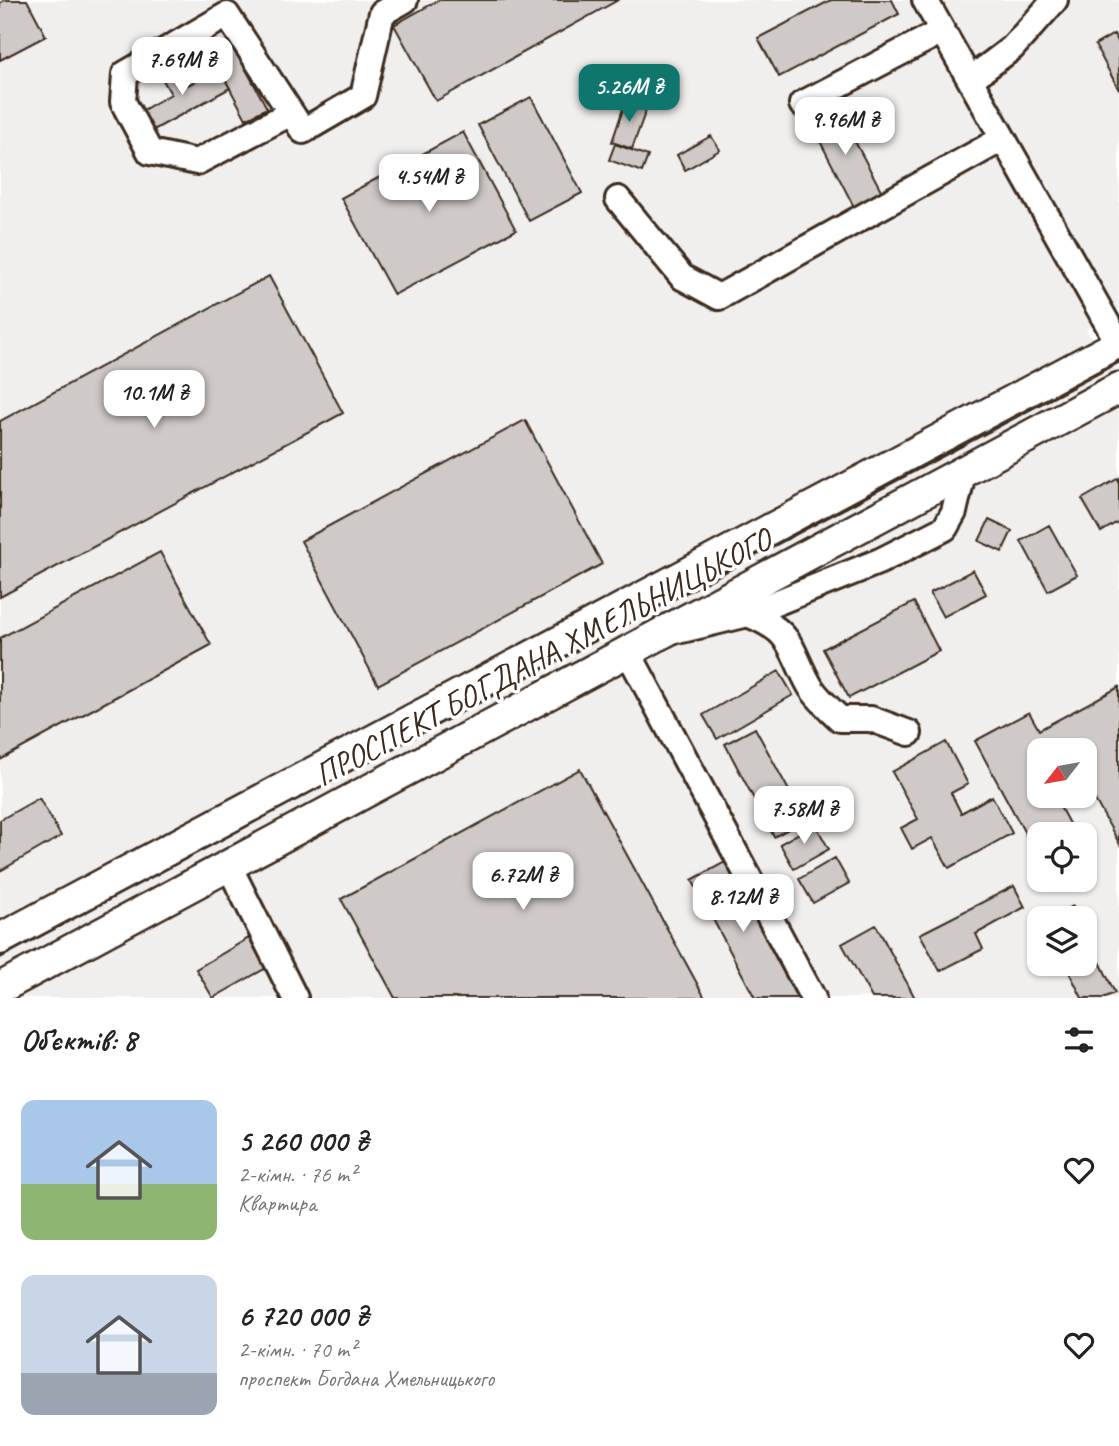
<!DOCTYPE html>
<html lang="uk">
<meta charset="utf-8">
<style>
:root{--surface:#fff;--page:#f6f6f6;--text:#222;--muted:#767676;--accent:#0f766e}
body{margin:0;font-family:Caveat,sans-serif;background:var(--page);color:var(--text);height:100vh;display:flex;flex-direction:column;font-size:26px;white-space:nowrap}
*{box-sizing:border-box;margin:0}
p{font-size:23px;color:var(--muted)}
.icon{flex:none;width:38px;height:38px;fill:none;stroke:currentColor;stroke-width:2;stroke-linecap:round;stroke-linejoin:round}
.map{position:relative;height:998px;overflow:hidden}
.details{display:flex;flex-direction:column;background:var(--surface);flex:1}
.details>*{flex:none}
.needle{width:46px;rotate:239deg}
.buttons{position:absolute;left:1027px;top:738px;display:grid;gap:14px}
.buttons a{display:grid;place-items:center;width:70px;height:70px;border-radius:14px;background:var(--surface);box-shadow:0 2px 5px #0004;font-size:35px}
.price{position:absolute;translate:-50% -60px;padding:0 16px;border-radius:14px;background:#fff;color:#222;font-size:23px;line-height:46px;filter:drop-shadow(0 2px 4px #0008)}
.price::after{content:'';position:absolute;left:50%;top:42px;width:21px;height:16px;margin-left:-10px;background:inherit;clip-path:polygon(0 0,100% 0,50% 100%)}
.price.active{background:var(--accent);color:#fff}
ul{padding:0;list-style:none}
li{display:flex;align-items:center;gap:21px;height:175px;padding:0 21px}
li span{display:grid;place-items:center;flex:none;width:196px;height:140px;border-radius:14px;color:#555}
li>.icon{margin-inline-start:auto}
span .icon{width:84px;height:84px;fill:#fffc;stroke-width:1}
li b{font-size:30px}
h2{display:flex;justify-content:space-between;align-items:center;height:84px;padding:0 21px;font-size:30px}
.map>svg:first-child{display:block}
.built{fill:#f1efee;fill-rule:evenodd}
.building{fill:#cfcac7;stroke:#3b2a1e;stroke-width:2}
.lines{fill:none;stroke-linecap:round;stroke-linejoin:round}
.minor-casing{stroke:#3b2a1e;stroke-width:30}
.major-casing{stroke:#3b2a1e;stroke-width:35}
.minor{stroke:#fff;stroke-width:24}
.major{stroke:#fff;stroke-width:30}
.tram{stroke:#3b2a1e;stroke-width:2}
.labels{text-anchor:middle;stroke-width:7;stroke-linejoin:round;paint-order:stroke}
.street-label{font-size:33px;fill:#3b2a1e;stroke:#fff}
</style>
<div class="map">
<svg width="1119" height="998" viewBox="0 0 1119 998">
<rect width="100%" height="100%" fill="#fff"/>
<filter id="ink" filterUnits="userSpaceOnUse"><feTurbulence type="fractalNoise" baseFrequency=".0143" numOctaves="2"/><feDisplacementMap in="SourceGraphic" scale="14" xChannelSelector="R" yChannelSelector="G"/><feConvolveMatrix kernelMatrix="1 2 1 2 8 2 1 2 1" color-interpolation-filters="sRGB"/></filter>
<g filter="url(#ink)">
<path class="built" d="M0,0H1119V311L1086,330L1119,370V998H0ZM1040,751H1085V796H1040ZM1040,835H1085V880H1040ZM1040,919H1085V964H1040Z"/>
<path class="building" d="M5,0H27L46,36L0,60V3Z
M439,0H618L436,101L394,25Z
M831,0H892L899,14L779,77L758,38Z
M1114,34L1119,43V90L1095,45Z
M231,42L267,108L246,119L211,53Z
M176,63L188,85L219,69L230,88L148,133L138,113L171,94L159,73Z
M531,97L582,193L529,221L478,125Z
M626,100L647,107L632,149L612,142Z
M836,106L882,192L854,207L809,120Z
M463,132L516,230L394,295L341,198Z
M711,136L720,150L685,170L677,155Z
M615,144L648,156L642,172L609,160Z
M269,276L343,413L0,597V421Z
M525,420L602,564L378,685L301,541Z
M1119,478V521L1101,532L1082,499Z
M989,520L1012,531L1002,552L979,541Z
M1049,525L1077,575L1048,591L1021,541Z
M160,552L211,645L0,760V638Z
M973,570L986,594L943,617L930,593Z
M914,602L939,651L849,698L823,649Z
M779,671L793,695L717,739L703,715Z
M1119,687V843L1089,789L1085,791V751H1040V796H1075L1059,805L1075,835H1040V861L975,741L1029,712L1039,730Z
M755,728L805,820L774,837L725,744Z
M946,742L968,784L951,793L961,813L992,796L1012,833L949,868L932,838L912,849L901,828L918,819L892,772Z
M580,769L705,998H395L341,899Z
M39,798L61,836L0,871V820Z
M815,824L829,849L794,869L780,844Z
M835,858L849,883L813,903L799,879Z
M725,862L797,998H755L692,880Z
M1014,886L1025,907L976,934L983,949L940,971L920,934Z
M1073,906L1079,919H1046Z
M876,925L915,998H872L842,944Z
M1085,931L1115,993L1103,998H1082L1065,964H1085Z
M249,938L266,968L213,998L196,969Z"/>
<g class="lines">
<g class="minor-casing">
<path id="minor" d="M925,0L1119,344
M970,80L1012,48L1055,0
M802,104L942,31
M291,113L197,162L150,152L123,102L125,74L227,15L303,131L363,96L382,13L405,0
M618,199L682,277L719,297L1002,139
M748,614C795,633 788,647 810,686C817,698 830,709 840,719H871L909,733
M682,630L748,614L880,561L945,528L954,512L963,473
M628,652L813,998
M228,864L295,998"/>
</g>
<g class="major-casing">
<path id="major" d="M0,939L1119,344
M0,988L1119,388"/>
</g>
<use href="#minor" class="minor"/>
<use href="#major" class="major"/>
<path class="tram" d="M0,958L1119,360"/>
</g>
</g>
<g class="labels">
<g class="street-label">
<text transform="translate(542 656) rotate(-28)" y="12">ПРОСПЕКТ БОГДАНА ХМЕЛЬНИЦЬКОГО</text>
</g>
</g>
</svg>
<div class="buttons">
<a><svg class="needle" viewBox="-14 -14 28 28"><path d="M0-13l5 13h-10z" fill="#e53935"/><path d="M0 13l5-13h-10z" fill="#767676"/></svg></a>
<a><svg class="icon" aria-label="locate" viewBox="0 0 24 24"><circle cx="12" cy="12" r="6"/><path d="M12 2v4M12 18v4M2 12h4M18 12h4"/></svg></a>
<a><svg class="icon" aria-label="layers" viewBox="0 0 24 24"><path d="M12 4l9 5-9 5-9-5zM3 14l9 5 9-5"/></svg></a>
</div>
<b class="price" style="left:182px;top:97px">7.69M ₴</b>
<b class="price active" style="left:629px;top:124px">5.26M ₴</b>
<b class="price" style="left:845px;top:157px">9.96M ₴</b>
<b class="price" style="left:429px;top:214px">4.54M ₴</b>
<b class="price" style="left:154px;top:430px">10.1M ₴</b>
<b class="price" style="left:804px;top:846px">7.58M ₴</b>
<b class="price" style="left:523px;top:912px">6.72M ₴</b>
<b class="price" style="left:743px;top:934px">8.12M ₴</b>
</div>
<section class="details">
<h2>Об’єктів: 8<svg class="icon" aria-label="filters" viewBox="0 0 24 24"><path d="M4 7h16M4 17h16"/><circle cx="9" cy="7" r="2"/><circle cx="15" cy="17" r="2"/></svg></h2>
<ul>
<li><span style="background:linear-gradient(#a9c7e8 60%,#8fb573 0)"><svg class="icon" aria-label="home" viewBox="0 0 24 24"><path d="M3 11l9-7 9 7M6 9v11h12V9"/></svg></span><div><b>5 260 000 ₴</b><p>2-кімн. · 76 m²</p><p>Квартира</p></div><svg class="icon" aria-label="heart" viewBox="0 0 24 24"><path d="M12 20l-8-8c-3-5 5-10 8-4 3-6 11-1 8 4z"/></svg></li>
<li><span style="background:linear-gradient(#c9d6e8 70%,#9aa5b1 0)"><svg class="icon" aria-label="home" viewBox="0 0 24 24"><path d="M3 11l9-7 9 7M6 9v11h12V9"/></svg></span><div><b>6 720 000 ₴</b><p>2-кімн. · 70 m²</p><p>проспект Богдана Хмельницького</p></div><svg class="icon" aria-label="heart" viewBox="0 0 24 24"><path d="M12 20l-8-8c-3-5 5-10 8-4 3-6 11-1 8 4z"/></svg></li>
</ul>
</section>
